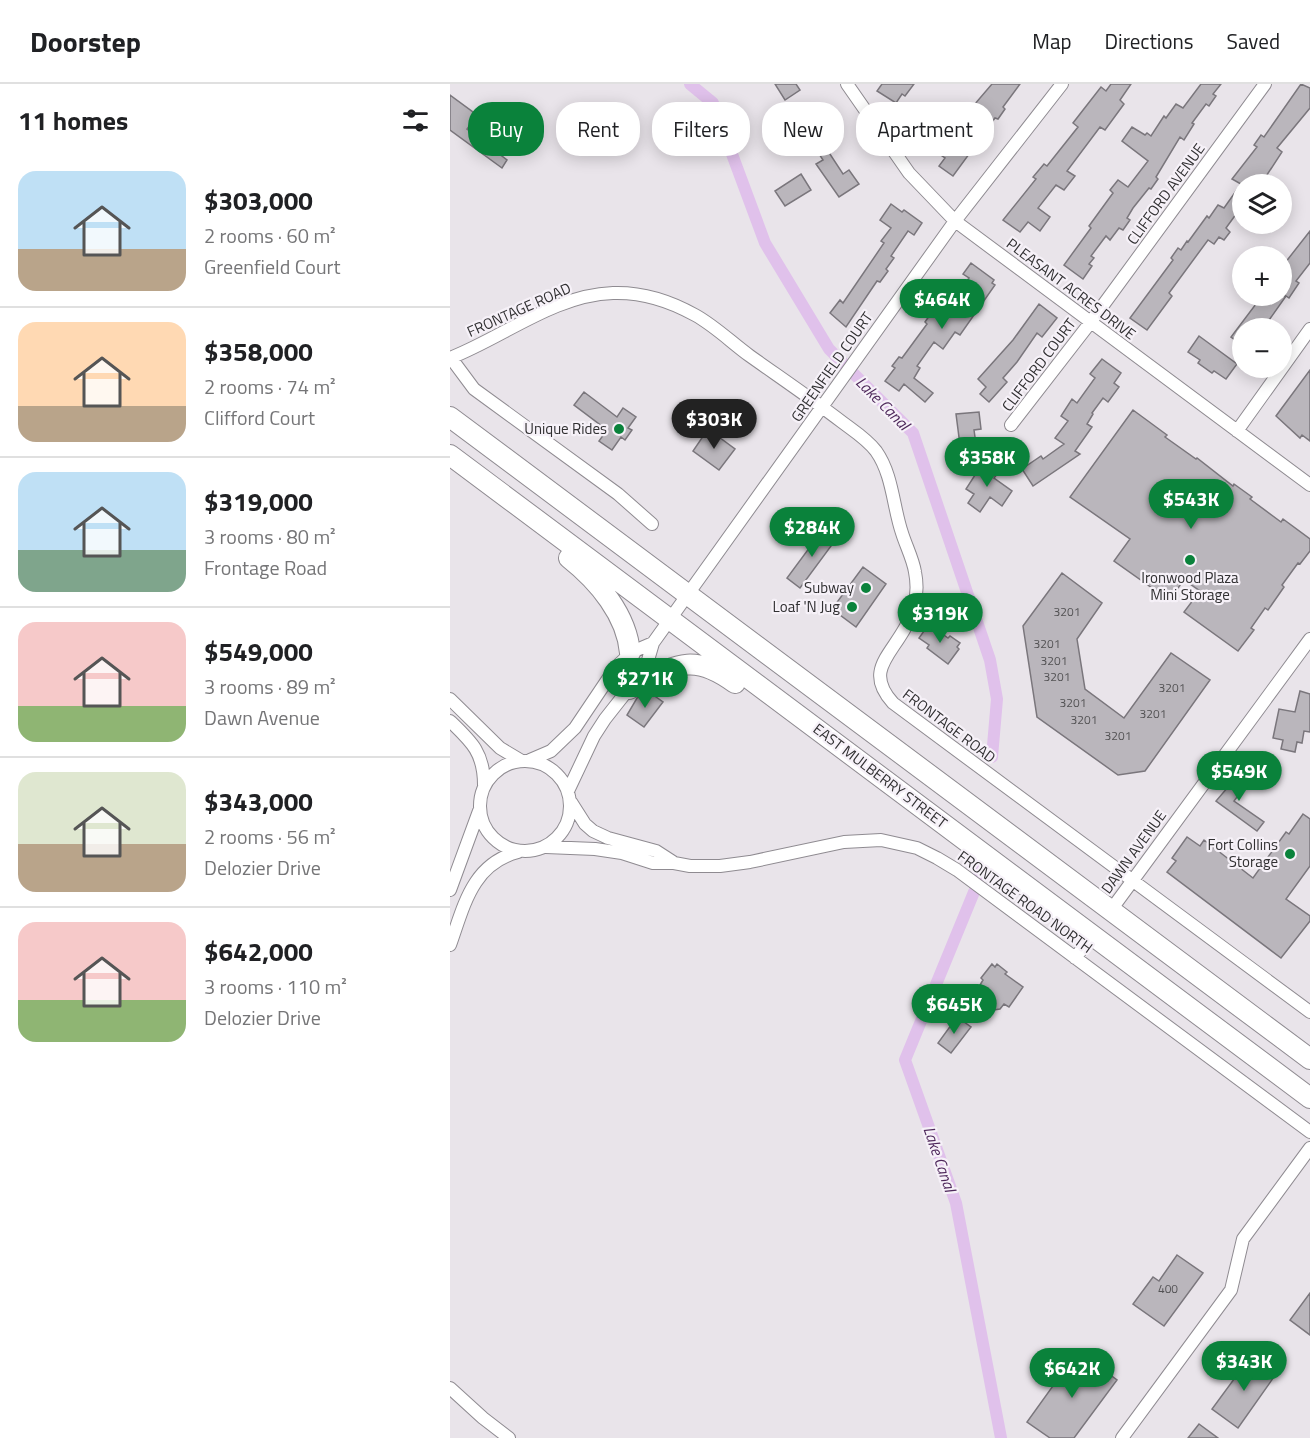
<!DOCTYPE html>
<meta charset="utf-8">
<style>
:root{--surface:#fff;--page:#f2f2f2;--text:#202124;--muted:#757577;--line:#e0e0e0;--accent:#0a823b}
body{margin:0;font-family:"Titillium Web",sans-serif;background:var(--page);color:var(--text);height:100vh;display:flex;flex-direction:column;font-size:22px;white-space:nowrap}
*{box-sizing:border-box;margin:0}
p{font-size:20px;color:var(--muted)}
.icon{flex:none;width:33px;height:33px;fill:none;stroke:currentColor;stroke-width:2;stroke-linecap:round;stroke-linejoin:round}
.map{position:relative;flex:1;overflow:hidden}
.sheet{display:flex;flex-direction:column;background:var(--surface);width:450px}
.sheet>*{flex:none}
.banner{position:absolute;left:18px;top:18px;width:570px;height:54px;display:flex;gap:12px}
.controls{position:absolute;left:782px;top:90px;display:grid;gap:12px}
.controls a{display:grid;place-items:center;width:60px;height:60px;border-radius:50%;background:var(--surface);box-shadow:0 3px 15px #0003;font-size:30px}
.price{position:absolute;translate:-50% -51px;padding:0 14px;border-radius:21px;background:var(--accent);color:#fff;font-size:20px;line-height:39px;filter:drop-shadow(0 2px 3px #0008)}
.price::after{content:'';position:absolute;left:50%;top:36px;width:18px;height:14px;margin-left:-9px;background:inherit;clip-path:polygon(0 0,100% 0,50% 100%)}
.price.on{background:#222;color:#fff}
ul{padding:0;list-style:none}
li{display:flex;align-items:center;gap:18px;height:150px;padding:0 18px}
li+li{border-top:2px solid var(--line)}
li span{display:grid;place-items:center;flex:none;width:168px;height:120px;border-radius:18px;color:#555}
li>.icon{margin-inline-start:auto}
span .icon{width:72px;height:72px;fill:#fffc;stroke-width:1}
li b{font-size:26px}
h2{display:flex;justify-content:space-between;align-items:center;height:72px;padding:0 18px;font-size:26px}
.chip{padding:0 21px;border-radius:24px;background:var(--surface);box-shadow:0 3px 15px #0003;font-size:21px;line-height:54px}
.chip.on{background:var(--accent);color:#fff}
header{display:flex;align-items:center;gap:36px;box-sizing:border-box;height:84px;padding:0 30px;background:var(--surface);border-bottom:2px solid var(--line)}
header strong{font-size:28px}
nav{display:flex;gap:33px;margin-inline-start:auto;font-size:21px}
main{display:flex;flex:1;min-height:0}
.map>svg:first-child{display:block}
.lines{fill:none;stroke-linecap:round;stroke-linejoin:round}
.canal{stroke:#e0c1eb;stroke-width:12}
.building{fill:#bab6bc;stroke:#7a767c;stroke-width:1.5}
.minor-casing{stroke:#8f8b91;stroke-width:14}
.trunk-casing{stroke:#8f8b91;stroke-width:22}
.minor{stroke:#fff;stroke-width:12}
.trunk{stroke:#fff;stroke-width:20}
.poi-dot{fill:#0a823b;stroke:#f6f1f8;stroke-width:2}
.labels{text-anchor:middle;stroke-width:4.5;stroke-linejoin:round;paint-order:stroke}
.number-label{font-size:12px;fill:#535254}
.street-label{font-size:15px;fill:#313032;stroke:#f6f1f8}
.poi-label{font-size:15px;fill:#313032;stroke:#f6f1f8;text-anchor:end}
.water-label{font-size:16px;font-style:italic;fill:#4e285b;stroke:#f6f1f8}
</style>
<header>
<strong>Doorstep</strong>
<nav><a>Map</a><a>Directions</a><a>Saved</a></nav>
</header>
<main>
<section class="sheet">
<h2>11 homes<svg class="icon" aria-label="filters" viewBox="0 0 24 24"><path d="M4 7h16M4 17h16"/><circle cx="9" cy="7" r="2"/><circle cx="15" cy="17" r="2"/></svg></h2>
<ul>
<li><span style="background:linear-gradient(#bfe0f5 65%,#b9a48a 0)"><svg class="icon" aria-label="home" viewBox="0 0 24 24"><path d="M3 11l9-7 9 7M6 9v11h12V9"/></svg></span><div><b>$303,000</b><p>2 rooms · 60 m²</p><p>Greenfield Court</p></div></li>
<li><span style="background:linear-gradient(#ffd9b3 70%,#b9a48a 0)"><svg class="icon" aria-label="home" viewBox="0 0 24 24"><path d="M3 11l9-7 9 7M6 9v11h12V9"/></svg></span><div><b>$358,000</b><p>2 rooms · 74 m²</p><p>Clifford Court</p></div></li>
<li><span style="background:linear-gradient(#bfe0f5 65%,#7fa58c 0)"><svg class="icon" aria-label="home" viewBox="0 0 24 24"><path d="M3 11l9-7 9 7M6 9v11h12V9"/></svg></span><div><b>$319,000</b><p>3 rooms · 80 m²</p><p>Frontage Road</p></div></li>
<li><span style="background:linear-gradient(#f6c9c9 70%,#8fb573 0)"><svg class="icon" aria-label="home" viewBox="0 0 24 24"><path d="M3 11l9-7 9 7M6 9v11h12V9"/></svg></span><div><b>$549,000</b><p>3 rooms · 89 m²</p><p>Dawn Avenue</p></div></li>
<li><span style="background:linear-gradient(#dfe7d0 60%,#b9a48a 0)"><svg class="icon" aria-label="home" viewBox="0 0 24 24"><path d="M3 11l9-7 9 7M6 9v11h12V9"/></svg></span><div><b>$343,000</b><p>2 rooms · 56 m²</p><p>Delozier Drive</p></div></li>
<li><span style="background:linear-gradient(#f6c9c9 65%,#8fb573 0)"><svg class="icon" aria-label="home" viewBox="0 0 24 24"><path d="M3 11l9-7 9 7M6 9v11h12V9"/></svg></span><div><b>$642,000</b><p>3 rooms · 110 m²</p><p>Delozier Drive</p></div></li>
</ul>
</section>
<div class="map">
<svg width="860" height="1354" viewBox="0 0 860 1354">
<rect width="100%" height="100%" fill="#e9e4ea"/>
<g class="lines">
<path class="canal" d="M240,0L263,19L315,159L379,265L463,349L540,576L547,615L542,673
M528,794L529,786
M524,808L455,976L506,1119L551,1354"/>
</g>
<path class="building" d="M325,0H346L350,6L335,16Z
M432,0H464L455,12L452,10L446,19L427,7Z
M542,0H570L553,23L555,25L548,35L545,34L536,46L523,35L530,25L524,21Z
M661,0H681L670,16L674,20L655,46L650,43L617,87L625,92L614,106L606,101L588,124L600,133L590,147L578,138L570,148L553,136L586,95L583,93L594,80L597,82L628,43L623,39L651,3L656,7Z
M751,0H771L763,10L766,12L759,22L756,20L742,39L744,40L734,56L730,53L706,93L708,95L701,105L699,104L683,124L677,134L680,136L673,146L669,144L660,156L656,152L641,172L644,174L639,180L642,182L633,195L614,181L641,144L639,142L663,109L660,106L668,96L678,103L698,77L672,57L682,43L695,51L697,49L701,52L714,32L716,34L726,20L733,24Z
M851,0L860,4V24L827,64L832,68L811,100H792V122L776,144L780,148L774,156L769,153L764,160L758,156L719,209L722,212L697,246L680,234L723,176L721,174L728,164L731,166L737,157L738,158L757,132L759,134L768,121L774,124L791,100L782,95L807,63L804,61L811,51L814,53Z
M0,11L27,31L17,45L57,76L52,84L0,46Z
M366,21L375,36L370,40L381,57L374,61L393,90L399,86L409,100L389,113L366,80L373,76L346,34Z
M511,52L525,62L503,92L489,82L495,74L485,67L492,57L497,61L500,57L505,61Z
M351,90L361,106L335,122L325,107Z
M441,120L452,128L454,126L472,139L464,151L458,147L441,172L444,174L436,185L438,187L430,198L427,197L396,243L380,229L390,216L393,219L434,159L431,157L441,144L430,136Z
M860,147V179L846,197L849,199L839,214L836,212L817,239L824,244H792V261L781,253L812,212H836L831,208V184Z
M521,179L544,196L542,199L545,201L510,251L505,248L493,265L484,258L467,282L470,284L464,294L483,309L475,318L454,300L449,307L435,297L445,284L442,282L449,273L452,274L477,240L475,238L482,228L484,230L491,221L496,225L519,194L513,190Z
M589,220L607,234L592,253L587,249L567,278L553,294L557,298L539,318L530,310L536,303L528,295L563,256Z
M749,252L787,280L776,295L764,287L762,289L748,279L750,276L738,268Z
M652,275L671,289L664,299L669,303L658,318L653,314L642,329L643,330L637,340L642,343L625,367L630,370L583,402L572,385L591,372L593,375L614,360L605,354L618,337L611,332L622,315L627,319L645,294L640,290Z
M860,286V357L852,351L850,354L826,332Z
M134,308L167,333L173,324L186,333L178,344L182,346L175,356L171,353L162,366L149,357L157,346L124,321Z
M683,326L717,351L715,353L746,375L747,374L783,402L784,400L802,413L800,415L831,438L833,435L860,455V467L850,480L848,479L832,501L834,503L818,526L815,524L801,544L804,546L788,567L734,528L750,507L734,496L719,516L664,477L680,455L620,413Z
M529,328L531,345L524,346L527,367L511,369L506,330Z
M258,345L285,365L269,386L243,367Z
M534,377L549,388L544,394L562,407L552,422L540,413L530,428L518,419L524,410L516,405Z
M374,444L387,454L350,504L337,494Z
M413,483L436,500L406,543L382,525Z
M612,489L652,519L627,555L635,605L674,634L721,569L760,596L695,687L668,691L587,633L573,542Z
M479,540L498,554L500,552L510,559L507,563L509,565L498,580L477,564L479,561L469,554Z
M850,607L860,610V648L854,647L852,659L847,658L845,668L831,665L833,656L823,654L829,625L845,628Z
M199,608L213,618L194,643L177,631L187,614Z
M790,689L800,696L784,717L814,738L807,747L766,717Z
M853,730L860,735V782L836,815L860,832V837L831,874L717,788L726,777L722,774L737,753L750,762L754,756L803,794L836,748L839,750Z
M542,880L545,883L547,880L557,888L555,890L573,903L559,923L554,920L550,925L530,928L527,906L533,896L531,894Z
M507,933L521,943L501,969L488,959Z
M727,1171L753,1189L714,1242L683,1220L703,1193L709,1197Z
M860,1209V1251L840,1236Z
M628,1267L667,1296L624,1354H600L577,1338Z
M801,1272L826,1290L788,1344L762,1325Z
M749,1340L768,1354H738Z"/>
<g class="lines">
<g class="minor-casing">
<path id="minor" d="M397,0L459,89L505,137L860,401
M0,274C54,253 104,211 163,209C192,208 220,217 245,231C265,242 282,259 300,272C331,294 362,315 392,338C404,347 417,355 426,367C443,391 443,423 452,449C456,462 463,475 465,488C469,508 465,527 455,544C439,573 415,588 443,619L860,928
M1,274L24,305L168,410L202,440
M561,341L640,239L815,0
M787,347L860,245
M0,615L50,664L70,676
M0,637C22,658 34,669 34,701
M80,676L101,667L125,644L166,583L182,568L203,559
M30 722a45 45 0 1 1 90 0a45 45 0 1 1-90 0Z
M118,707L144,652L155,635L196,583L203,559L505,137L612,0
M121,718L135,740L143,747L158,754L206,767L223,778
M96,763L145,765L172,769L203,779H224L240,782H270L300,778L394,758L431,756L467,764L487,774L507,786L860,1048
M0,806L29,727
M661,826L860,555
M0,861C14,822 22,780 68,768
M625,874L643,851
M0,1304L33,1334L59,1354
M672,1354L781,1206L793,1155L860,1064"/>
</g>
<g class="trunk-casing">
<path id="trunk" d="M0,333L860,975
M0,371L860,1014
M119,474C148,497 177,531 180,569
M179,605C223,583 240,566 285,599"/>
</g>
<use href="#minor" class="minor"/>
<use href="#trunk" class="trunk"/>
</g>
<g class="poi-dot">
<circle cx="169" cy="345" r="6"/>
<circle cx="740" cy="476" r="6"/>
<circle cx="416" cy="504" r="6"/>
<circle cx="402" cy="523" r="6"/>
<circle cx="840" cy="770" r="6"/>
</g>
<g class="labels">
<g class="number-label">
<text x="617" y="532">3201</text>
<text x="597" y="564">3201</text>
<text x="604" y="581">3201</text>
<text x="607" y="597">3201</text>
<text x="722" y="608">3201</text>
<text x="623" y="623">3201</text>
<text x="703" y="634">3201</text>
<text x="634" y="640">3201</text>
<text x="668" y="656">3201</text>
<text x="718" y="1209">400</text>
</g>
<g class="street-label">
<text transform="translate(716 110) rotate(-54)" y="5">CLIFFORD AVENUE</text>
<text transform="translate(621 205) rotate(37)" y="5">PLEASANT ACRES DRIVE</text>
<text transform="translate(69 226) rotate(-24)" y="5">FRONTAGE ROAD</text>
<text transform="translate(589 281) rotate(-53)" y="5">CLIFFORD COURT</text>
<text transform="translate(382 283) rotate(-55)" y="5">GREENFIELD COURT</text>
<text transform="translate(499 642) rotate(37)" y="5">FRONTAGE ROAD</text>
<text transform="translate(430 692) rotate(37)" y="5">EAST MULBERRY STREET</text>
<text transform="translate(684 768) rotate(-54)" y="5">DAWN AVENUE</text>
<text transform="translate(575 818) rotate(36)" y="5">FRONTAGE ROAD NORTH</text>
</g>
<g class="poi-label">
<text x="157" y="350">Unique Rides</text>
<text x="740" y="499" text-anchor="middle">Ironwood Plaza<tspan x="740" dy="17">Mini Storage</tspan></text>
<text x="404" y="509">Subway</text>
<text x="390" y="528">Loaf 'N Jug</text>
<text x="828" y="766">Fort Collins<tspan x="828" dy="17">Storage</tspan></text>
</g>
<g class="water-label">
<text transform="translate(433 319) rotate(45)" y="6">Lake Canal</text>
<text transform="translate(490 1075) rotate(71)" y="6">Lake Canal</text>
</g>
</g>
</svg>
<div class="controls">
<a><svg class="icon" aria-label="layers" viewBox="0 0 24 24"><path d="M12 4l9 5-9 5-9-5zM3 14l9 5 9-5"/></svg></a>
<a>+</a>
<a>−</a>
</div>
<b class="price" style="left:492px;top:246px">$464K</b>
<b class="price on" style="left:264px;top:366px">$303K</b>
<b class="price" style="left:537px;top:404px">$358K</b>
<b class="price" style="left:741px;top:446px">$543K</b>
<b class="price" style="left:362px;top:474px">$284K</b>
<b class="price" style="left:490px;top:560px">$319K</b>
<b class="price" style="left:195px;top:625px">$271K</b>
<b class="price" style="left:789px;top:718px">$549K</b>
<b class="price" style="left:504px;top:951px">$645K</b>
<b class="price" style="left:794px;top:1308px">$343K</b>
<b class="price" style="left:622px;top:1315px">$642K</b>
<div class="banner">
<a class="chip on">Buy</a>
<a class="chip">Rent</a>
<a class="chip">Filters</a>
<a class="chip">New</a>
<a class="chip">Apartment</a>
</div>
</div>
</main>
